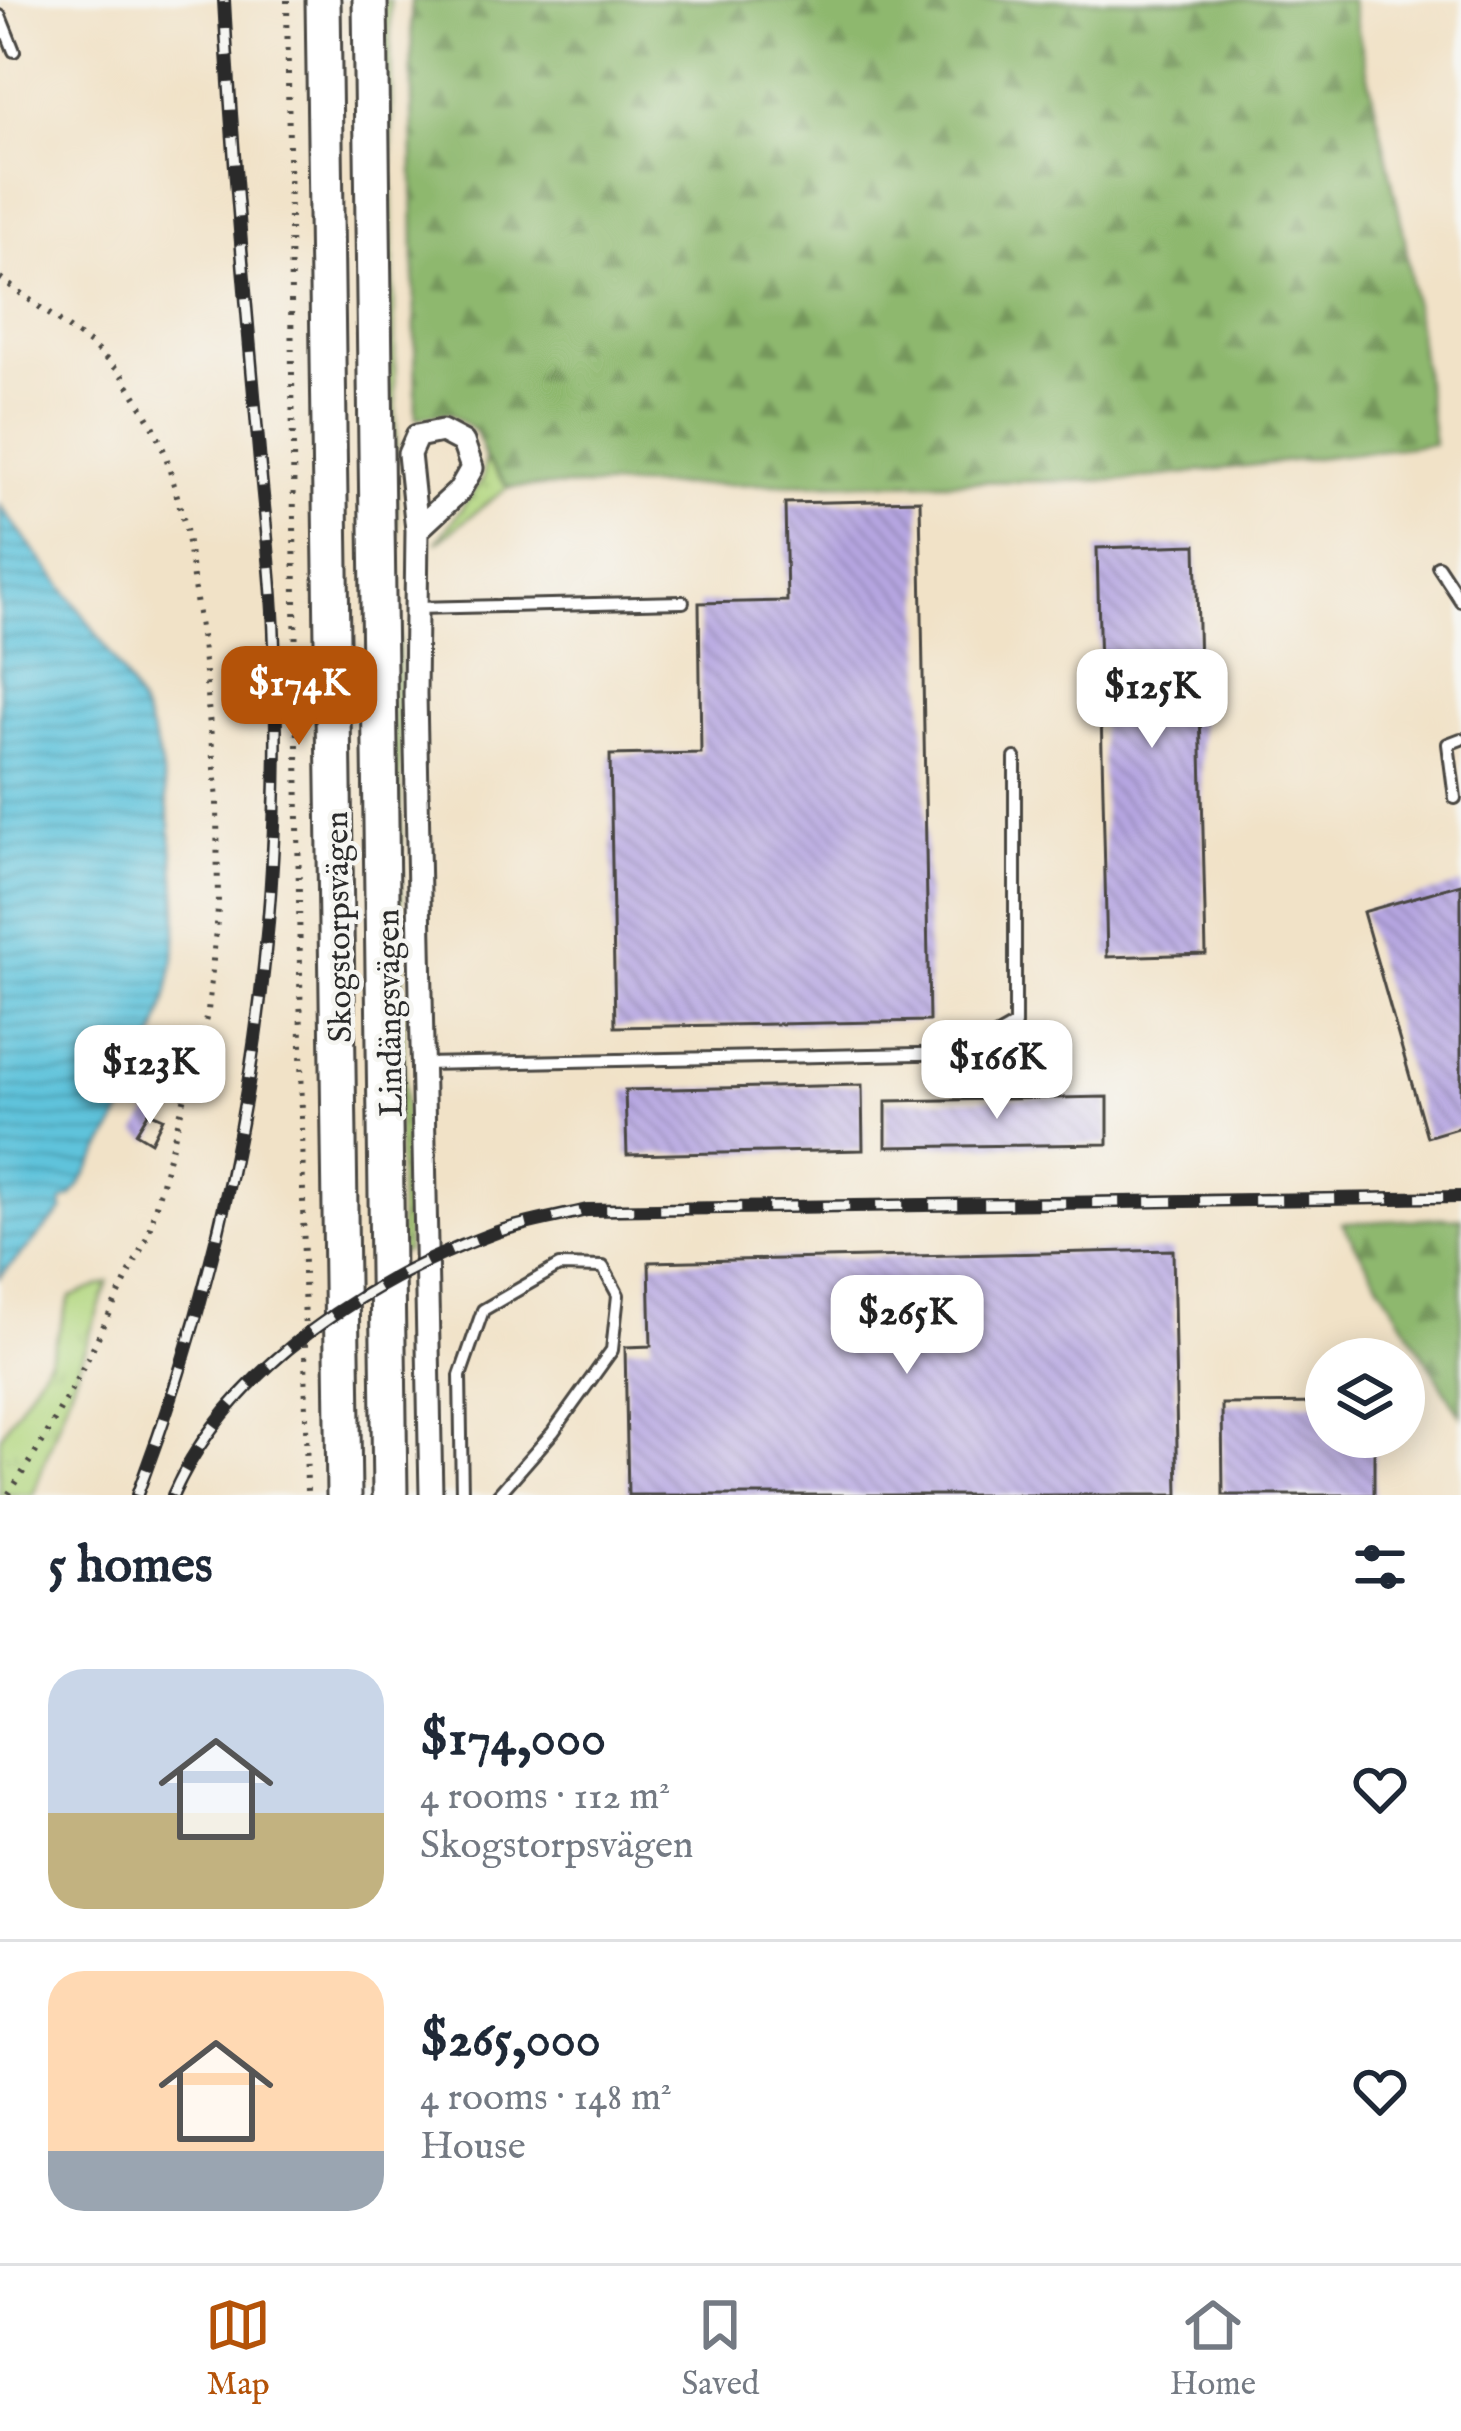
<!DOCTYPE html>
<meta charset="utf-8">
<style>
:root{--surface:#fff;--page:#f2f2f3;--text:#1f2937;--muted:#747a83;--line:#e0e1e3;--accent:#b45309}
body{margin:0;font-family:"IM FELL English",serif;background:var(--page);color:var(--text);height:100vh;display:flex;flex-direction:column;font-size:45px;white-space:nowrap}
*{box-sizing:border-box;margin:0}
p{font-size:39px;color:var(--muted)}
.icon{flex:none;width:66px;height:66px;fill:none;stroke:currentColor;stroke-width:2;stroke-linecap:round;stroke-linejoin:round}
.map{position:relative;height:1495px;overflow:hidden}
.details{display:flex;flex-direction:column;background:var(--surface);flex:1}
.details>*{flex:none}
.controls{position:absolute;left:1305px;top:1338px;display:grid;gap:24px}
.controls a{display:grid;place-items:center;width:120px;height:120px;border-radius:50%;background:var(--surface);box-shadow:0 6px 30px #0003;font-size:60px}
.price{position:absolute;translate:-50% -102px;padding:0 27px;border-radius:24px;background:#fff;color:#222;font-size:39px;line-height:78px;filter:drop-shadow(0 3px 6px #0008)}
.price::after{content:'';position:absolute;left:50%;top:72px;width:36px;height:27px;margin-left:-18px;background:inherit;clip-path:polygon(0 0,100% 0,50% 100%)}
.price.selected{background:var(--accent);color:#fff}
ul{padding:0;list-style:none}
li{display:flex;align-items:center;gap:36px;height:300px;padding:0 48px}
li+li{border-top:3px solid var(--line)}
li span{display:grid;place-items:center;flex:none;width:336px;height:240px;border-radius:36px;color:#555}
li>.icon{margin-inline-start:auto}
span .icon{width:144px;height:144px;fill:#fffc;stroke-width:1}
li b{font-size:51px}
h2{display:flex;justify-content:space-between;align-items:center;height:144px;padding:0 48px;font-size:51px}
.tab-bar{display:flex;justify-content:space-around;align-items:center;height:168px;border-top:3px solid var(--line);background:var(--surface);font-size:33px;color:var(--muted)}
.tab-bar a{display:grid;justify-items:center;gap:6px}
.tab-bar .selected{color:var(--accent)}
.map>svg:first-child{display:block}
.grass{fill:url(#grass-dots);stroke:#6f8156;stroke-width:3}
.forest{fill:url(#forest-firs);stroke:#5c724c;stroke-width:3}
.park{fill:url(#park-tufts);stroke:#6f8156;stroke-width:3}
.water{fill:url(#water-rules);stroke:#447783;stroke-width:3}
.building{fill:url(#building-back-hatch)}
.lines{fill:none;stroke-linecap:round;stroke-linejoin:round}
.lane-casing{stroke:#494642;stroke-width:16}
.street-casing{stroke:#494642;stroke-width:27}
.secondary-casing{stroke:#494642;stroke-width:39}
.path{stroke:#494642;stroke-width:6;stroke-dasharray:3 9;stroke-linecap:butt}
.lane{stroke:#fff;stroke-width:10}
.street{stroke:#fff;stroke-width:21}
.secondary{stroke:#fff;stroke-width:33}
.rail-casing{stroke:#2b2b2b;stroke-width:14}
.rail{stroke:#f6f6f2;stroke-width:9;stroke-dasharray:27;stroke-linecap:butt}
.labels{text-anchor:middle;stroke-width:9;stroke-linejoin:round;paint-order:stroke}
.street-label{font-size:33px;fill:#2b2b2b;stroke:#f6f6f2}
</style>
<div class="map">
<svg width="1461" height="1495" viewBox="0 0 1461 1495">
<defs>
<pattern id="grass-dots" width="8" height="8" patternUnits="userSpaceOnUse" patternTransform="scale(3)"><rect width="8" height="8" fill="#b3d780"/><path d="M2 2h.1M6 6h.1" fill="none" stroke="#9ab96f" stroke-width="1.8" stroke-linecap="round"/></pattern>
<pattern id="forest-firs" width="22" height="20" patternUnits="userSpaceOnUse" patternTransform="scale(3)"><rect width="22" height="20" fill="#8eb86e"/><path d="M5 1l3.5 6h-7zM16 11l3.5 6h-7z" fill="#74965b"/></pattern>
<pattern id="park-tufts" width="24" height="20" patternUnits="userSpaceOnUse" patternTransform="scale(3)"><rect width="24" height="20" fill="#b3d780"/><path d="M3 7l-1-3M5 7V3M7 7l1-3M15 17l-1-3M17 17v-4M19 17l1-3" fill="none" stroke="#9ab96f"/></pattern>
<pattern id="water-rules" width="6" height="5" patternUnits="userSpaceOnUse" patternTransform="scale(3)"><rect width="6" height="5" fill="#5ec3db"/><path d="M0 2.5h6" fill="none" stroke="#4e9fb2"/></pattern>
<pattern id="building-back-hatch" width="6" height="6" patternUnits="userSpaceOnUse" patternTransform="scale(3)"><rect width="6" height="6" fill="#b6a6e1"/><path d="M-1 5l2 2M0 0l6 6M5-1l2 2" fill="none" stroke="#9487b7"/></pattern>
</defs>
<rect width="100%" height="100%" fill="#f6f6f2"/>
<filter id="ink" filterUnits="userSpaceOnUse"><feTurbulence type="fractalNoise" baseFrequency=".00833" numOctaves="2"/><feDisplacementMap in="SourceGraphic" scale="24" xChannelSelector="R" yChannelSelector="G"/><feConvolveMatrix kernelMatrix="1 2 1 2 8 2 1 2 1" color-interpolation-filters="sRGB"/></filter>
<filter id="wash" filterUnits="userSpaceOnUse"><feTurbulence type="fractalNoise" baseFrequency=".004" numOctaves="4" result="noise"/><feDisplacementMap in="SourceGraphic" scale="48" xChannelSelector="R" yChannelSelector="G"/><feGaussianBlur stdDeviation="2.7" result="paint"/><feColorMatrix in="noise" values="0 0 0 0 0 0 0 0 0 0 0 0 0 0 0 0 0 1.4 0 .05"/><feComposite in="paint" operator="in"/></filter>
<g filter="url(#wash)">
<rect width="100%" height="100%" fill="#f1e2c7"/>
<path class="grass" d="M383,0H390L407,1251L400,1253Z
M485,458L508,487L436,543L483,479Z"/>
<path class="forest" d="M411,0H1351L1404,234L1434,444L1128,480L508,487L485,458L477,433L450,413L416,418Z
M1461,1217V1416L1342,1223Z"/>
<path class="park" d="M108,1282L33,1495H0V1437L50,1357L70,1297Z"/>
<path class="water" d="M0,505C47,568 101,631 138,701C158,738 165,783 170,825C173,858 178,892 177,925C173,1023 126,1117 72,1196L62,1201L63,1210L0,1277Z"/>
<g id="blocks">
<path class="building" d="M920,500L929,1021L615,1027L610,755L701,753L699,603L787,601L785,503Z
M1196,545L1206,954L1107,957L1097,548Z
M1461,884V1127L1427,1137L1363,912Z
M862,1085L863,1150L627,1155L625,1090Z
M1108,1097V1144L886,1147V1101Z
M149,1112L163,1118L151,1142L136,1133Z
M1173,1250L1178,1495H628L625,1347L651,1346L649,1262Z
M1326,1403V1437H1374V1495H1223L1222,1404Z"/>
</g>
</g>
<g filter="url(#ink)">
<use href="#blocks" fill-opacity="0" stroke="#494642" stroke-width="3"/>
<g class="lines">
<g class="lane-casing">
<path id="lane" d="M0,16L14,51
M1438,566L1461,601
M416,608L683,602
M1455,798L1448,744L1461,739
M422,1064L966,1053L1015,1025V758
M462,1495L460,1376L483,1310L559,1266L603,1267L618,1295L612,1350L553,1432L498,1495"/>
</g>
<g class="street-casing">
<path id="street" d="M417,530L459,491L472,468L463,442L442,431L417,436L409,454L417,530L415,694L431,1495"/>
</g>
<g class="secondary-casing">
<path id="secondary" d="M323,0L344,1495
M370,0L390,1495"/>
</g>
<path class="path" d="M287,0L307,1495
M0,278L90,344L121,373L153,425L166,456L186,529L202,642L217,800L218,909L208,1011L148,1235L86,1362L43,1441L8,1495"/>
<use href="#lane" class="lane"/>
<use href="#street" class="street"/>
<use href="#secondary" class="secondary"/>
<g class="rail-casing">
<path id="rail" d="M137,1495C244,1210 286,937 274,633C272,573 264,512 259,452C246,301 232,151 224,0
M173,1495C229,1367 371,1278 497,1232C526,1222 558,1217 587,1210L1461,1197"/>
</g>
<use href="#rail" class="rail"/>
</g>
</g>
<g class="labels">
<g class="street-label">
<text transform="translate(337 927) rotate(-91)" y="12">Skogstorpsvägen</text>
<text transform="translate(388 1013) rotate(-91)" y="12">Lindängsvägen</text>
</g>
</g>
</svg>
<div class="controls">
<a><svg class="icon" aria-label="layers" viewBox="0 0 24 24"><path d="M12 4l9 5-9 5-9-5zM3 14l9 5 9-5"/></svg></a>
</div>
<b class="price selected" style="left:299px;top:748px">$174K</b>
<b class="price" style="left:1152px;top:751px">$125K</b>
<b class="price" style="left:997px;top:1122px">$166K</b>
<b class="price" style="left:150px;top:1127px">$123K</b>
<b class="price" style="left:907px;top:1377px">$265K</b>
</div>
<section class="details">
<h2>5 homes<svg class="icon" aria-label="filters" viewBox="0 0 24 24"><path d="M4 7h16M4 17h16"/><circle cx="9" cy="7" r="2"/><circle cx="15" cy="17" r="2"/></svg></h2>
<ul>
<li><span style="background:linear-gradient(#c9d6e8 60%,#c2b280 0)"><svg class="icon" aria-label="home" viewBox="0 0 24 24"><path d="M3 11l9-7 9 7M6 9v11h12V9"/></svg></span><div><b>$174,000</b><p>4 rooms · 112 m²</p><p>Skogstorpsvägen</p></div><svg class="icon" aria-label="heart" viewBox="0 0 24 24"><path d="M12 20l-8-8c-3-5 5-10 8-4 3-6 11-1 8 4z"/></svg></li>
<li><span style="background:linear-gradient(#ffd9b3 75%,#9aa5b1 0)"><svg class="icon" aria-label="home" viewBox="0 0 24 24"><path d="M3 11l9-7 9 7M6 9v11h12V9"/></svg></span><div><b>$265,000</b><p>4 rooms · 148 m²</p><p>House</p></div><svg class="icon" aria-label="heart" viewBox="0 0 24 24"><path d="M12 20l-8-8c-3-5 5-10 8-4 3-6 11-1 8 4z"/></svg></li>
</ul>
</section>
<nav class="tab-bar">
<a class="selected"><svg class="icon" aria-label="map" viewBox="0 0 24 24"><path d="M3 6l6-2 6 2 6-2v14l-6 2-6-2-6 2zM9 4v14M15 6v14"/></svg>Map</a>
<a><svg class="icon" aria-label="saved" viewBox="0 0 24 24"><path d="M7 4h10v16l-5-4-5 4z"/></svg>Saved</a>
<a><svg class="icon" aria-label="home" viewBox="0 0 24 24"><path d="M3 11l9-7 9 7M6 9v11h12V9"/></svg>Home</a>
</nav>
